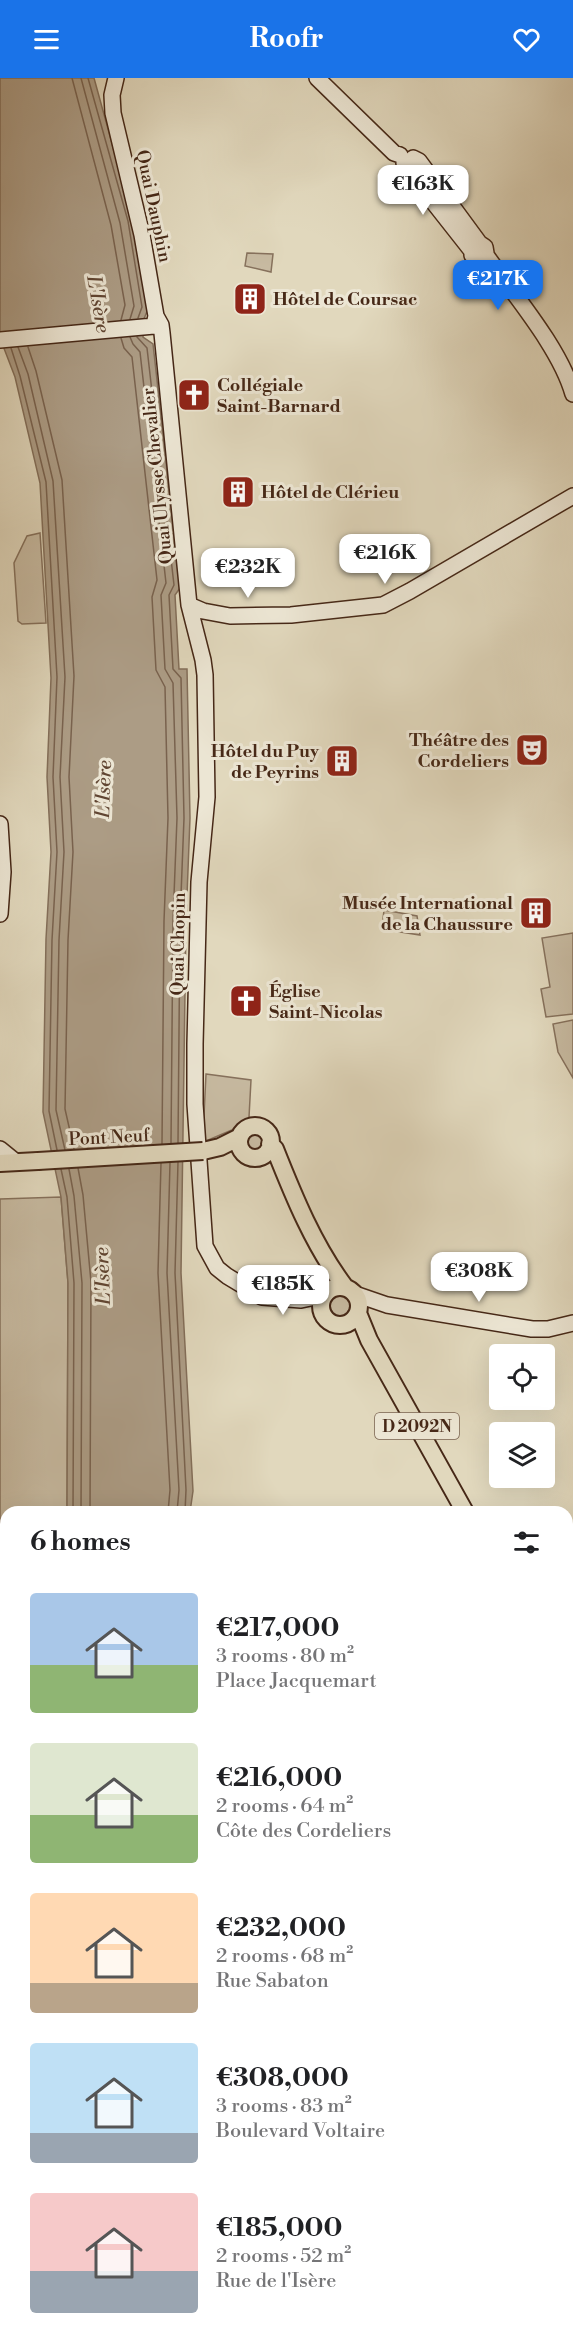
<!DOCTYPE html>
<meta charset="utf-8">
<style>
:root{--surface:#fff;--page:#f6f6f6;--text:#202124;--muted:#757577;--accent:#1a73e8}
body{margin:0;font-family:"Libre Bodoni",serif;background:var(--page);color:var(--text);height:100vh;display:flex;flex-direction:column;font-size:22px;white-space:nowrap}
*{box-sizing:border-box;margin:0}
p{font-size:20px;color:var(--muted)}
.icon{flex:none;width:33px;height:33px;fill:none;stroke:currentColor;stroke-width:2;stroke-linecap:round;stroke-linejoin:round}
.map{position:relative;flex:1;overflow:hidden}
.sheet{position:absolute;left:0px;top:1428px;width:573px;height:834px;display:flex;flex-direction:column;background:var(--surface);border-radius:18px 18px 0 0;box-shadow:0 6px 24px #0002}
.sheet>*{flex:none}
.tools{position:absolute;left:489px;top:1266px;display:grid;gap:12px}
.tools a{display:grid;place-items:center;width:66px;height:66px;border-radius:6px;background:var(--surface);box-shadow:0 6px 24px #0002;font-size:30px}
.price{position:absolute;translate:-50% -51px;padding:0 14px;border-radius:12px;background:#fff;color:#222;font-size:20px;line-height:39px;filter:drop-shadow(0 2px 3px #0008)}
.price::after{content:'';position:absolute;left:50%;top:36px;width:18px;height:14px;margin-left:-9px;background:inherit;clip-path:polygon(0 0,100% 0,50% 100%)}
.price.active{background:var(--accent);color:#fff}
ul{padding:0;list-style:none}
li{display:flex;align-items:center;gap:18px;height:150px;padding:0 30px}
li span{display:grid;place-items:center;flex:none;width:168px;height:120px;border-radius:6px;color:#555}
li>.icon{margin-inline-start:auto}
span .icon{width:72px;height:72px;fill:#fffc;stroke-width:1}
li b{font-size:26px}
h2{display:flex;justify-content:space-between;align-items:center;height:72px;padding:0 30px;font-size:26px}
header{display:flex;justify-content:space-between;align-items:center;height:78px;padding:0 30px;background:var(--accent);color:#fff;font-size:27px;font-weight:800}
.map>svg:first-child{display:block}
.green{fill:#c7baa1;stroke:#86715c;stroke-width:1.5}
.water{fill:#ac9c85;stroke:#836e59;stroke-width:1.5}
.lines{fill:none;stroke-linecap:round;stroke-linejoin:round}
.shore{stroke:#79624e;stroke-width:1.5}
.secondary-casing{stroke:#462817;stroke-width:18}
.primary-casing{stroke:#462817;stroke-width:20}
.secondary{stroke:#ece6d4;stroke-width:15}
.primary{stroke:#e1d8bd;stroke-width:16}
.primary-bridge-casing{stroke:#462817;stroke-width:20;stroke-linecap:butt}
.primary-bridge{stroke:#e1d8bd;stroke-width:16}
.labels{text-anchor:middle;stroke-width:6;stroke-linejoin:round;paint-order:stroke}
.shield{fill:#ece6d4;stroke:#786150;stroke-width:1.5}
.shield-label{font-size:16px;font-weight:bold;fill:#462817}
.street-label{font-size:18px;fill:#462817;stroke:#ece6d4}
.poi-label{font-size:18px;font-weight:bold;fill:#462817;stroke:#ece6d4;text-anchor:start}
.water-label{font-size:20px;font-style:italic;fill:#604532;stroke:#ece6d4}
</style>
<header><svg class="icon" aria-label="menu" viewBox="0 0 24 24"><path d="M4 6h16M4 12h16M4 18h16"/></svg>Roofr<svg class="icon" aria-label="heart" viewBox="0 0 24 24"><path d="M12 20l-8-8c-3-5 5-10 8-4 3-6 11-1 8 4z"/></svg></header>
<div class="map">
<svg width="573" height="2262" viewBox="0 0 573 2262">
<rect width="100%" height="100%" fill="#e1d8bd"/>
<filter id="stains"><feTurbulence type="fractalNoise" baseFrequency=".00333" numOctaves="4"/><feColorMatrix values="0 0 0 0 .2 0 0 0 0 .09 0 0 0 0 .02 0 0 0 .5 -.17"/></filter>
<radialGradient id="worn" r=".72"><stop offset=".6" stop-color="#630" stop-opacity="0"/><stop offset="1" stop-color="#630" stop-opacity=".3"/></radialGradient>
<path class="green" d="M247,175L273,176L271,194L245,188Z
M40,455L46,545L22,546L18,543L14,485L27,458Z
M384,832L417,838L420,857L382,851Z
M573,855V936L546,939L541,911L550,909L542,860Z
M573,942V1000L558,974L553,946Z
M206,996L251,1002L249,1039L246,1046L206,1063L203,1058Z
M247 1064a8 8 0 1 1 16 0a8 8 0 1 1-16 0Z
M61,1119L68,1205L67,1434H6V1650L0,1651V1121Z
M330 1228a11 11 0 1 1 22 0a11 11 0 1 1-22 0Z
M6,1781V2064L0,2100V1810Z"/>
<path class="water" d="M0,0H94L133,142L148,231L144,241L143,259L153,266L180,510L175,517L179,591H187L190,740L186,844L181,1195L193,1413L190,1434H67L68,1205L61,1119L43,1034L46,861L51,774L47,699L51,600L40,405L15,299L0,260Z
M6,2124V2256H76L75,2262H0V2151Z"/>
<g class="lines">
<path class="shore" d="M72,0L111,147L125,227L121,242
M81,0L120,145L134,228L130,241
M88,0L128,143L142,229L138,240
M130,259L133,266L140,274L166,505L161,517L165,591L173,605L177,740L173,843L171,1065
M137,259L147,270L174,507L169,517L173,591L181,600L184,740L180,843L178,1065
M121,260L124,270L132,279L157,502L152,519L156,592L165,609L168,740L164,843L162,1066
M18,269L28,296L53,403L65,599L60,699L64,774L59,862L56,1032L65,1072
M28,269L36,293L62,402L74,598L69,699L73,774L68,862L65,1031L74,1071
M11,270L20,298L46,404L57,599L53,699L57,774L52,862L49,1033L57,1072
M178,1084L175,1195L186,1412L185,1434
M161,1085L158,1195L170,1412L168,1434
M170,1085L167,1195L179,1412L177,1434
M78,1090L83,1117L91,1204L90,1434
M61,1091L67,1119L74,1205L73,1434
M69,1091L74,1118L82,1205L81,1434"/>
<g class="secondary-casing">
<path id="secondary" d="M116,0L112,17L113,35L142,157L156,238L154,247
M317,0L394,75L400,77
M413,80L419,83L480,166
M404,85L408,92L471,172
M486,177C514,217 560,270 573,316
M479,181L484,180L486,175L485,169L479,165L472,169V177L479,181L489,195
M156,238L161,247L162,255L189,527L203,582L205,597L207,719L199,804L195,966V1026L205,1168L217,1190L227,1198L262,1219L301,1222L325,1217
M0,262L154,248
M189,527L203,533L230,538L291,537L383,527L410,513L573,418
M0,746L3,794L0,836
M0,1071L16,1084
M355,1216L387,1227L532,1251H548L573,1245"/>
</g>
<g class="primary-casing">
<path id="primary" d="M239 1064a16 16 0 1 1 32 0a16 16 0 1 1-32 0Z
M270,1066L275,1071C294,1119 314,1168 345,1209
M203,1073L220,1069L240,1059
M0,1085L38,1083
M321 1228a19 19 0 1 1 38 0a19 19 0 1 1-38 0Z
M358,1235L369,1262L465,1434
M567,1616L573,1624"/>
</g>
<use href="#secondary" class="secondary"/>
<use href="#primary" class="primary"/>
<g class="primary-bridge-casing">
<path id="primary-bridge" d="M38,1083L203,1073"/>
</g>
<use href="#primary-bridge" class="primary-bridge"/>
</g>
<defs>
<g id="building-square" transform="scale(1.725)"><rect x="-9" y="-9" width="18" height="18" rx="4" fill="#8f2418" stroke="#ece6d4"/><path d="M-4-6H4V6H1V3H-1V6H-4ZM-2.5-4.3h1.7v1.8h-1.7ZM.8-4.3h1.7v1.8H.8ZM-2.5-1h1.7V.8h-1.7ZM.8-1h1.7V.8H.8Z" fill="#fff"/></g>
<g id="church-square" transform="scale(1.725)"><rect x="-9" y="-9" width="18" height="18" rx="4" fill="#8f2418" stroke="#ece6d4"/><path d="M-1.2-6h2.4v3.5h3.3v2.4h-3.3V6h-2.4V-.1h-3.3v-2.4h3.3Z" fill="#fff"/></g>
<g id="theatre-square" transform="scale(1.725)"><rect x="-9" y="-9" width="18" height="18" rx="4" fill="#8f2418" stroke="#ece6d4"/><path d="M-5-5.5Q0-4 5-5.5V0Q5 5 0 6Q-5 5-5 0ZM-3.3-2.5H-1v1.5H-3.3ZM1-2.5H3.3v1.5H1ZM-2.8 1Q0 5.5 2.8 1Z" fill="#fff"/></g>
</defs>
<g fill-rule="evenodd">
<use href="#building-square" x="250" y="221"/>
<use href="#church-square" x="194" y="317"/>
<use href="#building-square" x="238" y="414"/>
<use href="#theatre-square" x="532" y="672"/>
<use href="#building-square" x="342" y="683"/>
<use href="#building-square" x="536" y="835"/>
<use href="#church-square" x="246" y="923"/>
</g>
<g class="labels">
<rect class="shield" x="375" y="1335" width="84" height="26" rx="4.5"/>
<g class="shield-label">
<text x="417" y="1354">D 2092N</text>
</g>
<g class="street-label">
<text transform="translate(154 128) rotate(78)" y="6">Quai Dauphin</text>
<text transform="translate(157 398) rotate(-96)" y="6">Quai Ulysse Chevalier</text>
<text transform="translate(178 866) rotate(-89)" y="6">Quai Chopin</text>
<text transform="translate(109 1059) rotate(-3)" y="6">Pont Neuf</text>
</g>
<g class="poi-label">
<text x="273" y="227">Hôtel de Coursac</text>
<text x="217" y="313">Collégiale<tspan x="217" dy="21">Saint-Barnard</tspan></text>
<text x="261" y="420">Hôtel de Clérieu</text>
<text x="509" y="668" text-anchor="end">Théâtre des<tspan x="509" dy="21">Cordeliers</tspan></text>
<text x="319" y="679" text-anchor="end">Hôtel du Puy<tspan x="319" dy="21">de Peyrins</tspan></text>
<text x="513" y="831" text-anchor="end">Musée International<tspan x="513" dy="21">de la Chaussure</tspan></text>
<text x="269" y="919">Église<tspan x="269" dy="21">Saint-Nicolas</tspan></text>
</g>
<g class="water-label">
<text transform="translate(99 226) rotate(80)" y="7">L'Isère</text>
<text transform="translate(103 711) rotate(-88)" y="7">L'Isère</text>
<text transform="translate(102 1198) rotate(-92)" y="7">L'Isère</text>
</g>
</g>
<rect width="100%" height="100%" filter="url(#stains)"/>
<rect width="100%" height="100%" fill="url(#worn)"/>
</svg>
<div class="tools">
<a><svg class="icon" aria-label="locate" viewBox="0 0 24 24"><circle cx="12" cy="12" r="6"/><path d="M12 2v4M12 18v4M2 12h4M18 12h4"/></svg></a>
<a><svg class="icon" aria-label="layers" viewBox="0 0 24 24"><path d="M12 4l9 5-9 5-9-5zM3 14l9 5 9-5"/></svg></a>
</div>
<b class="price" style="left:423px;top:138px">€163K</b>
<b class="price active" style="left:498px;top:233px">€217K</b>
<b class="price" style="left:385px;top:507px">€216K</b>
<b class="price" style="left:248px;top:521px">€232K</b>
<b class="price" style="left:479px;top:1225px">€308K</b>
<b class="price" style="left:283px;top:1238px">€185K</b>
<section class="sheet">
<h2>6 homes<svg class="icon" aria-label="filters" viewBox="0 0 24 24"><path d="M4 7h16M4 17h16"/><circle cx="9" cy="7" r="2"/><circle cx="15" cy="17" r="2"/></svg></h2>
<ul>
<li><span style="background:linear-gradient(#a9c7e8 60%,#8fb573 0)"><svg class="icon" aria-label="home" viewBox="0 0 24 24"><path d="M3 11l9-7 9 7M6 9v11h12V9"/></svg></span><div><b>€217,000</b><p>3 rooms · 80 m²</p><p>Place Jacquemart</p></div></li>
<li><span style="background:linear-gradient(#dfe7d0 60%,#8fb573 0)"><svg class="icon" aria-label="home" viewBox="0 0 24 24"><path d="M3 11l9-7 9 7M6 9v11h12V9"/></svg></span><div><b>€216,000</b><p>2 rooms · 64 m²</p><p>Côte des Cordeliers</p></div></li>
<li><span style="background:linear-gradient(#ffd9b3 75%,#b9a48a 0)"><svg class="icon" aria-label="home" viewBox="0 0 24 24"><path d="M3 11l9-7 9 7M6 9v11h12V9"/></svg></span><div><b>€232,000</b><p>2 rooms · 68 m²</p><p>Rue Sabaton</p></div></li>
<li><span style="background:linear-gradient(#bfe0f5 75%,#9aa5b1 0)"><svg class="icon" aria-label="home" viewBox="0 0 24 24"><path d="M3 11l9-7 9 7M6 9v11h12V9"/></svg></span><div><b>€308,000</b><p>3 rooms · 83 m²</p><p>Boulevard Voltaire</p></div></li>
<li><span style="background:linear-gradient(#f6c9c9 65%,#9aa5b1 0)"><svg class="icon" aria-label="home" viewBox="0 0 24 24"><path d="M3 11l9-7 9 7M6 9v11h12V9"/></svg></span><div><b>€185,000</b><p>2 rooms · 52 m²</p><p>Rue de l'Isère</p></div></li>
</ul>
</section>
</div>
